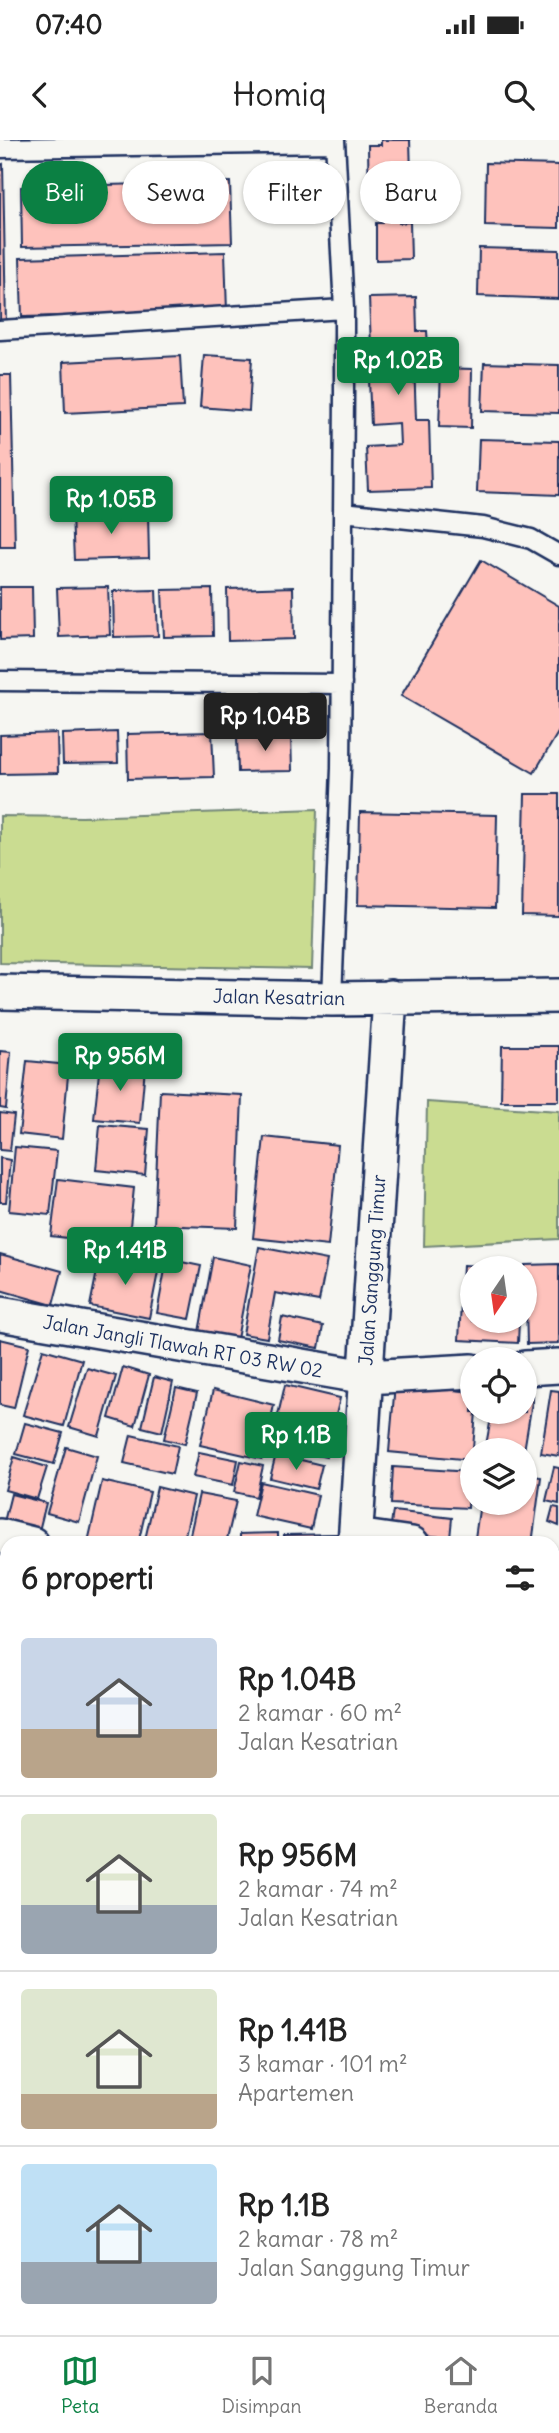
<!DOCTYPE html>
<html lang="id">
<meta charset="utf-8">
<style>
:root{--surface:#fff;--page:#f2f2f2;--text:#222;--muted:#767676;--line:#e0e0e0;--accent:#0b8043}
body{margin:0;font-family:Delius,sans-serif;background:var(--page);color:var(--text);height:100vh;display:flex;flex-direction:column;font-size:26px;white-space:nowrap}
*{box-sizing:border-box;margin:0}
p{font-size:23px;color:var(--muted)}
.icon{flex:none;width:38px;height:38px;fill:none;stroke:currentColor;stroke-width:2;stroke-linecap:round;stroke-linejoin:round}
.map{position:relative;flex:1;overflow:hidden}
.side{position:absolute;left:0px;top:1396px;width:560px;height:800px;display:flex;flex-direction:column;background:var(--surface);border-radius:21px 21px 0 0;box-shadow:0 2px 5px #0004}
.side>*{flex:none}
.top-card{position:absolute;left:21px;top:21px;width:518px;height:63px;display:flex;gap:14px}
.needle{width:46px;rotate:193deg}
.controls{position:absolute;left:460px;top:1116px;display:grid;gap:14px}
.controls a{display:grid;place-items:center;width:77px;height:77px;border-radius:50%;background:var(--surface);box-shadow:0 2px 5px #0004;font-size:35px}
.price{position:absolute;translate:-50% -60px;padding:0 16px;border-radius:7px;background:var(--accent);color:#fff;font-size:23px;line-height:46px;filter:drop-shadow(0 2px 4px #0008)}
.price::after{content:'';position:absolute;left:50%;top:42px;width:21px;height:16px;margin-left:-10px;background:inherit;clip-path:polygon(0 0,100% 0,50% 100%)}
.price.active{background:#222;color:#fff}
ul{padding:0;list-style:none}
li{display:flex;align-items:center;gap:21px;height:175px;padding:0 21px}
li+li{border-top:2px solid var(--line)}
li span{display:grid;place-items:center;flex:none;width:196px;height:140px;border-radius:7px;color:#555}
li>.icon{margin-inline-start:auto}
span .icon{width:84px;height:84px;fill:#fffc;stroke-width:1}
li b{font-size:30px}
h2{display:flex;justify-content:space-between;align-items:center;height:84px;padding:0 21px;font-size:30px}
.pill{padding:0 24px;border-radius:32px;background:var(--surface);box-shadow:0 2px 5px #0004;font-size:24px;line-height:63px}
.pill.active{background:var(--accent);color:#fff}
.status{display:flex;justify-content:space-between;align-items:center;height:49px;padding:0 35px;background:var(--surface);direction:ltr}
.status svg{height:19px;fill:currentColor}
header{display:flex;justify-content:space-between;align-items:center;height:91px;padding:0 21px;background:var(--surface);font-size:32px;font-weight:600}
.dock{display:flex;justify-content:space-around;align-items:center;height:98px;border-top:2px solid var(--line);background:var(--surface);font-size:19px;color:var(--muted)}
.dock a{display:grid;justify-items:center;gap:4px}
.dock .active{color:var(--accent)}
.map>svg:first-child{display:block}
.green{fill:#cadc91;stroke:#728678;stroke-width:2}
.building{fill:#fec2bc;stroke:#1b2f5e;stroke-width:2}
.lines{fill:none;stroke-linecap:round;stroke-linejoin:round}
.lane-casing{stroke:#1b2f5e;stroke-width:23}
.street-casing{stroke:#1b2f5e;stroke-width:38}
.lane{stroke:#f6f6f2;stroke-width:18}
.street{stroke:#f6f6f2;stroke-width:33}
.labels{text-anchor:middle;stroke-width:7;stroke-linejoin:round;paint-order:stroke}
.street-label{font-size:19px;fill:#1b2f5e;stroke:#f6f6f2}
</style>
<div class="status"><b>07:40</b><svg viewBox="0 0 49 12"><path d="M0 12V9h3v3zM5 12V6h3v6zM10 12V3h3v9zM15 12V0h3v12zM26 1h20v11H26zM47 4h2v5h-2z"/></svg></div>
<header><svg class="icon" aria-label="back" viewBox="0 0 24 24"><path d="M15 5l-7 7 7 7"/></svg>Homiq<svg class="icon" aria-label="search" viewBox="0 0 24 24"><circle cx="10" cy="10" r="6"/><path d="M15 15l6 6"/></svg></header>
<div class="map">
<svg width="559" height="2195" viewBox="0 0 559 2195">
<rect width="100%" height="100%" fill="#f6f6f2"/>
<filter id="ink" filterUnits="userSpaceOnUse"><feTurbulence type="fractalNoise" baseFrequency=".0143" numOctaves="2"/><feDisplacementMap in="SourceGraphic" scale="14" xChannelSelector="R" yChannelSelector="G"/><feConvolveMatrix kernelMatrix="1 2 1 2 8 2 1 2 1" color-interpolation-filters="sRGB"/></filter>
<g filter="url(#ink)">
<path class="green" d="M317,669L312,829L0,823V676L82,677Z
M427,962L559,971V1099L424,1106Z"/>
<path class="building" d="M381,0H410L412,68H399V83L410,82L411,119L376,120V83H382V66H369L368,5H381Z
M486,23L559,25V88L485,86Z
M3,24L6,186H0V25Z
M230,42L232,103L22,107L21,47Z
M479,108L559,110V159L478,156Z
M225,112L227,172L22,177L20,118Z
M416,157L417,191H427L429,220L414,221L416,280H429L431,348L368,350L366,307L400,305L399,283L371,285L368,217L400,216L399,205L371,206L369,158Z
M204,215L252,218L249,271L200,267Z
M180,216L183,267L65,273L63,222Z
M484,223L559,225V273L482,271Z
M441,228L472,229L471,288L439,287Z
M0,235H11L15,407H0Z
M479,299L559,301V355L477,352Z
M148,373L149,418L74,420L72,375Z
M481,420L559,466V591L534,633L401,556Z
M0,447H32L33,499L0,500Z
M108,447L110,495L59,497L57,448Z
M293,447L294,499L228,501L227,449Z
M212,449L213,496L164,497L162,450Z
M156,450L158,496L114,497L113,451Z
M117,592L118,623L63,624L62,594Z
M212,592L214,637L128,639L127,594Z
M57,593L58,633L0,634V595Z
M291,594L292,631L238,632L237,596Z
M525,654H559V776L522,775Z
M360,672L497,675L495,768L358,765Z
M502,906H559V961H501Z
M0,911L11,912L6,969L0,968Z
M27,921L69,925L62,999L19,994Z
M100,923L145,927L140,983L94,979Z
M160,951L242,955L237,1088L154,1085Z
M0,973L14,975L10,1011L0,1010Z
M100,985L149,989L145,1035L96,1030Z
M264,997L338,1005L328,1106L253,1098Z
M15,1007L57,1011L50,1075L9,1071Z
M0,1018L10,1020L6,1062H0Z
M58,1039L134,1048L128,1105L51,1096Z
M259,1107L327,1120L319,1161L275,1153L267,1198L243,1194Z
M0,1114L62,1131L53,1165L0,1150Z
M100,1116L159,1127L149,1178L90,1166Z
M213,1117L251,1125L237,1199L199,1192Z
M167,1119L201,1126L190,1179L157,1173Z
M559,1124V1203L527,1204L525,1125Z
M463,1125L522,1128L472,1129V1181H519L518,1203L459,1200Z
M282,1177L323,1186L319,1208L278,1200Z
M0,1199L29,1206L14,1268L0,1265Z
M43,1209L82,1220L64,1286L23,1275Z
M123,1227L149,1235L135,1286L109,1278Z
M87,1228L116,1236L99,1296L69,1287Z
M154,1237L173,1242L162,1292L142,1287Z
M395,1244L472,1252V1272H476L472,1320L389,1312Z
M285,1245L340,1258L326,1317L271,1305Z
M176,1248L197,1253L185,1304L164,1299Z
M213,1250L274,1265L262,1319L200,1305Z
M551,1250L559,1251V1316L541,1313Z
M525,1255L533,1256L524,1311H485L492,1272H525Z
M25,1283L63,1293L54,1324L16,1314Z
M131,1295L178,1306L172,1334L124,1323Z
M66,1307L97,1316L79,1382L47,1373Z
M199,1312L238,1320L233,1345L193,1337Z
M276,1314L322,1325L316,1349L270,1338Z
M14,1317L47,1327L37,1359L5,1350Z
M241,1321L263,1326L256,1357L234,1352Z
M393,1327L470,1332L468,1368L391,1364Z
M554,1327L559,1328V1364L546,1361Z
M525,1335L541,1337L532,1404L475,1398L480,1363H525Z
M102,1341L150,1352L138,1404L88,1402Z
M261,1342L318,1355L311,1389L253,1376Z
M157,1347L194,1356L183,1404H144Z
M11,1354L46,1363L39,1391L4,1382Z
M199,1354L236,1361L226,1404H188Z
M553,1367L559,1368V1386L549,1382Z
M393,1371L452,1378L450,1398L390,1391Z
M278,1393V1404H240V1394Z
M336,1394V1404H284V1395Z
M1,1433L7,1435L5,1514L0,1512Z
M553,1476L559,1477L554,1524H553Z
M0,1669L7,1675V1727L0,1736Z
M554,1748L559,1755V1783L553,1787Z
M553,1818L559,1823V1857L555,1862Z
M553,1864L559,1869V1879L553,1886Z
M7,1910V1936L0,1931V1920Z
M0,1939L7,1944V1979L0,1988Z
M7,1999V2020L0,2015V2008Z
M553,2000L559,2004V2048L553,2057Z
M4,2032L7,2034V2076L0,2070V2037Z
M559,2090V2129L553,2125V2099Z
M0,2101L7,2107V2144L0,2153Z
M553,2146L559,2150L553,2163Z
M7,2178V2189H31L39,2195H14L1,2185Z
M49,2189H78L74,2195H57Z
M84,2189H109L116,2195H80Z
M153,2189H195L202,2195H150Z
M280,2189H311L307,2195H287Z
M332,2189H359L367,2195H328Z
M499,2189H533L530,2195H495Z"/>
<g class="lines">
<g class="lane-casing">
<path id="lane" d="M0,8L335,3
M0,190L344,169
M343,372L483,387L531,399L559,415
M0,541L342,544
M332,859L341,628L344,254V169L335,0"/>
</g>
<g class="street-casing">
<path id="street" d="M0,852L332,859L559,856
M0,1174L366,1237L472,1231
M525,1228L559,1226
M0,1396L32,1404
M356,1396L412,1404
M355,1404L390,857
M553,1428L559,1429
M0,1825L7,1831
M0,2171L7,2160
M460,2189L468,2195"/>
</g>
<use href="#lane" class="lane"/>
<use href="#street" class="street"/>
</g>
</g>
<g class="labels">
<g class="street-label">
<text transform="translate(279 857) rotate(1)" y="7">Jalan Kesatrian</text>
<text transform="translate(372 1130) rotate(-86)" y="7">Jalan Sanggung Timur</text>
<text transform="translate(183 1206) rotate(10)" y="7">Jalan Jangli Tlawah RT 03 RW 02</text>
</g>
</g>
</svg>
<div class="controls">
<a><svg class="needle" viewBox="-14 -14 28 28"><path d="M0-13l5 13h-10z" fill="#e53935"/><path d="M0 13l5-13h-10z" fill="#767676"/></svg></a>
<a><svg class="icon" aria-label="locate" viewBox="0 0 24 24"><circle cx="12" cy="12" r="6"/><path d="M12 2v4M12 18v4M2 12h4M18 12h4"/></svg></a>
<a><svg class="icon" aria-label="layers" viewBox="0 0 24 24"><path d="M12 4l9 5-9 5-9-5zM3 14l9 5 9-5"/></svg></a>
</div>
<b class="price" style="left:398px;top:257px">Rp 1.02B</b>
<b class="price" style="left:111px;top:396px">Rp 1.05B</b>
<b class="price active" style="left:265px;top:613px">Rp 1.04B</b>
<b class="price" style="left:120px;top:953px">Rp 956M</b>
<b class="price" style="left:125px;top:1147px">Rp 1.41B</b>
<b class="price" style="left:296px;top:1332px">Rp 1.1B</b>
<div class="top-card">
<a class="pill active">Beli</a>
<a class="pill">Sewa</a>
<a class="pill">Filter</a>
<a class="pill">Baru</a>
</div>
<section class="side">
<h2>6 properti<svg class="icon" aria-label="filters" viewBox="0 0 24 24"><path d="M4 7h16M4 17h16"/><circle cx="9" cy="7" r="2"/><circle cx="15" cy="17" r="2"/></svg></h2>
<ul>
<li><span style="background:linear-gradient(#c9d6e8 65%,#b9a48a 0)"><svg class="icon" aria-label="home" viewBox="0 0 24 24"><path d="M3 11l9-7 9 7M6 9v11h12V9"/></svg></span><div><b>Rp 1.04B</b><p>2 kamar · 60 m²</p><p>Jalan Kesatrian</p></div></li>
<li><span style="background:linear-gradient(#dfe7d0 65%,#9aa5b1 0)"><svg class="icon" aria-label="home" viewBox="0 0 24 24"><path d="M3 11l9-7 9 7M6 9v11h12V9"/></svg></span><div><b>Rp 956M</b><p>2 kamar · 74 m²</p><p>Jalan Kesatrian</p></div></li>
<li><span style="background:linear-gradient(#dfe7d0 75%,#b9a48a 0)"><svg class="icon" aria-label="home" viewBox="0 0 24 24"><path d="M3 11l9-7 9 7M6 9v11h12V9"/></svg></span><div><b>Rp 1.41B</b><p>3 kamar · 101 m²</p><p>Apartemen</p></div></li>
<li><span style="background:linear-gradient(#bfe0f5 70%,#9aa5b1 0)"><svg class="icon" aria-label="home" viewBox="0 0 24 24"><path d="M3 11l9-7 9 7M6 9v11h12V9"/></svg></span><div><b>Rp 1.1B</b><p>2 kamar · 78 m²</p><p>Jalan Sanggung Timur</p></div></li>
</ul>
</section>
</div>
<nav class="dock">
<a class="active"><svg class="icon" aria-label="map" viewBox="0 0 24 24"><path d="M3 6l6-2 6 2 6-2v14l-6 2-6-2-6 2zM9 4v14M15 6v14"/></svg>Peta</a>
<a><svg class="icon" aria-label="saved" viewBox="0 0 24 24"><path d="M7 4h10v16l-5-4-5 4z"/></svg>Disimpan</a>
<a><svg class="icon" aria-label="home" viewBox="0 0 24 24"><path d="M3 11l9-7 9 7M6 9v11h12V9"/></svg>Beranda</a>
</nav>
